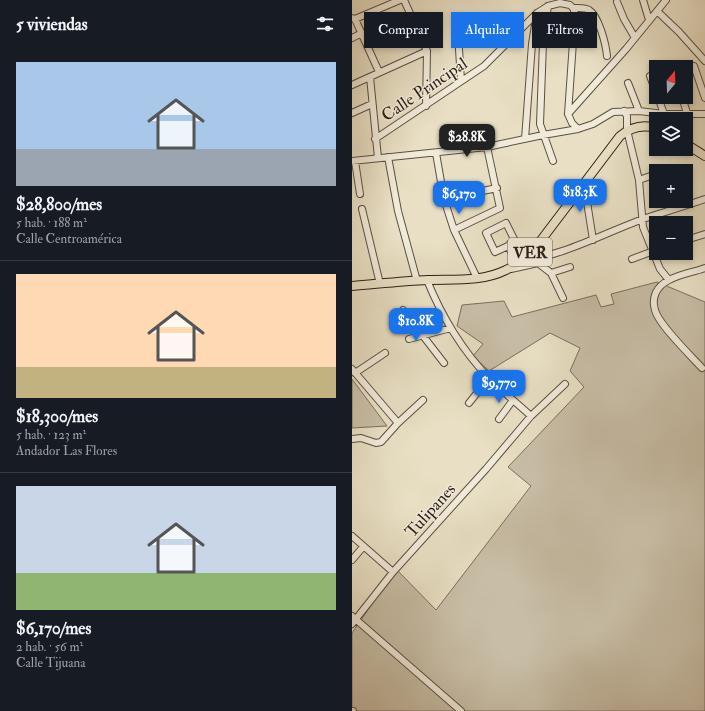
<!DOCTYPE html>
<html lang="es">
<meta charset="utf-8">
<style>
:root{--surface:#171b24;--page:#20242c;--text:#f1f3f6;--muted:#9ea1a6;--line:#363941;--accent:#1a73e8}
body{margin:0;font-family:"IM FELL Double Pica",serif;background:var(--page);color:var(--text);height:100vh;display:flex;flex-direction:column;font-size:15px;white-space:nowrap}
*{box-sizing:border-box;margin:0}
p{font-size:13px;color:var(--muted)}
.icon{flex:none;width:22px;height:22px;fill:none;stroke:currentColor;stroke-width:2;stroke-linecap:round;stroke-linejoin:round}
.map{position:relative;flex:1;overflow:hidden}
.side{display:flex;flex-direction:column;background:var(--surface);width:352px}
.side>*{flex:none}
.top-card{position:absolute;left:12px;top:12px;width:281px;height:36px;display:flex;gap:8px}
.needle{width:26px;rotate:19deg}
.tools{position:absolute;left:297px;top:60px;display:grid;gap:8px}
.tools a{display:grid;place-items:center;width:44px;height:44px;border-radius:0px;background:var(--surface);box-shadow:0 2px 6px #0003;font-size:20px}
.price{position:absolute;translate:-50% -34px;padding:0 9px;border-radius:8px;background:var(--accent);color:#fff;font-size:13px;line-height:26px;filter:drop-shadow(0 1px 2px #0008)}
.price::after{content:'';position:absolute;left:50%;top:24px;width:12px;height:9px;margin-left:-6px;background:inherit;clip-path:polygon(0 0,100% 0,50% 100%)}
.price.current{background:#222;color:#fff}
ul{padding:0;list-style:none}
li{display:grid;align-content:center;gap:8px;height:212px;padding:0 16px}
li+li{border-top:1px solid var(--line)}
li span{display:grid;place-items:center;height:124px;border-radius:0px;color:#555}
li>.icon{margin-inline-start:auto}
span .icon{width:72px;height:72px;fill:#fffc;stroke-width:1}
li b{font-size:17px}
h2{display:flex;justify-content:space-between;align-items:center;height:48px;padding:0 16px;font-size:17px}
.chip{padding:0 14px;border-radius:0px;background:var(--surface);box-shadow:0 2px 6px #0003;font-size:14px;line-height:36px}
.chip.current{background:var(--accent);color:#fff}
main{display:flex;flex:1;min-height:0}
.map>svg:first-child{display:block}
.green{fill:#c8bea7;stroke:#7b6e60}
.lines{fill:none;stroke-linecap:round;stroke-linejoin:round}
.minor-casing{stroke:#5c4f43;stroke-width:8}
.major-casing{stroke:#2e1f18;stroke-width:10}
.minor{stroke:#f0ead9;stroke-width:6}
.major{stroke:#e8dfc4;stroke-width:8}
.labels{text-anchor:middle;stroke-width:3;stroke-linejoin:round;paint-order:stroke}
.shield{fill:#f0ead9;stroke:#685c52;stroke-width:1}
.shield-label{font-size:16px;font-weight:bold;fill:#2e1f18}
.street-label{font-size:17px;fill:#2e1f18;stroke:#f0ead9}
</style>
<main>
<section class="side">
<h2>5 viviendas<svg class="icon" aria-label="filters" viewBox="0 0 24 24"><path d="M4 7h16M4 17h16"/><circle cx="9" cy="7" r="2"/><circle cx="15" cy="17" r="2"/></svg></h2>
<ul>
<li><span style="background:linear-gradient(#a9c7e8 70%,#9aa5b1 0)"><svg class="icon" aria-label="home" viewBox="0 0 24 24"><path d="M3 11l9-7 9 7M6 9v11h12V9"/></svg></span><div><b>$28,800/mes</b><p>5 hab. · 188 m²</p><p>Calle Centroamérica</p></div></li>
<li><span style="background:linear-gradient(#ffd9b3 75%,#c2b280 0)"><svg class="icon" aria-label="home" viewBox="0 0 24 24"><path d="M3 11l9-7 9 7M6 9v11h12V9"/></svg></span><div><b>$18,300/mes</b><p>5 hab. · 123 m²</p><p>Andador Las Flores</p></div></li>
<li><span style="background:linear-gradient(#c9d6e8 70%,#8fb573 0)"><svg class="icon" aria-label="home" viewBox="0 0 24 24"><path d="M3 11l9-7 9 7M6 9v11h12V9"/></svg></span><div><b>$6,170/mes</b><p>2 hab. · 56 m²</p><p>Calle Tijuana</p></div></li>
</ul>
</section>
<div class="map">
<svg width="353" height="711" viewBox="0 0 353 711">
<rect width="100%" height="100%" fill="#e8dfc4"/>
<filter id="stains"><feTurbulence type="fractalNoise" baseFrequency=".005" numOctaves="4"/><feColorMatrix values="0 0 0 0 .2 0 0 0 0 .09 0 0 0 0 .02 0 0 0 .5 -.17"/></filter>
<radialGradient id="worn" r=".72"><stop offset=".6" stop-color="#630" stop-opacity="0"/><stop offset="1" stop-color="#630" stop-opacity=".3"/></radialGradient>
<path class="green" d="M305,282L353,302V711H0V633L44,569L84,610L179,486L156,467L232,387L218,371L228,348L198,333L137,371L121,356L131,344L105,326L110,305L152,301L160,317L244,295L249,307L262,304L259,294Z
M0,379L35,426L0,428Z"/>
<g class="lines">
<g class="minor-casing">
<path id="minor" d="M52,0L75,51L74,106
M291,0L297,20
M265,2L272,19L283,38
M196,6L191,43L188,124L201,161
M221,8C226,8 233,7 237,10C247,16 254,45 255,56
M305,11L327,32L353,61
M0,18L3,19L48,0
M3,19L27,72
M0,38L10,33
M107,49L109,81
M342,66L353,98
M298,76L304,92
M18,77L26,158
M276,83L287,111
M0,85L75,51
M306,97L312,114
M330,97L335,113
M272,111L275,116V130L287,180L291,227L308,269L317,280
M0,113L20,104
M216,114L274,49L314,0
M23,139L132,66L185,13L196,6L208,3L218,5L221,8L223,13L216,114L220,123L226,129
M173,139L180,44L185,13
M84,153L92,199L102,230L125,278
M36,157L46,211L65,281
M0,161L135,147L191,135L226,129L241,124L261,112L287,111L312,114H353
M3,161L8,194
M287,180L304,174
M232,183L241,240
M92,199L145,188
M10,209L28,284
M102,230L148,208L135,147
M334,240L353,234
M156,246L162,239L154,223L134,233L143,252L156,246L161,255L166,262C213,255 248,235 291,219C312,212 333,206 353,199
M185,259L186,263L199,273L211,298
M280,259L304,250
M159,269L186,263
M199,273L218,267
M75,280C89,315 111,352 138,379C151,392 166,404 179,416
M51,310L92,363
M57,339L99,328
M350,368C340,357 306,324 303,310C299,297 305,286 317,280C328,274 342,272 353,268
M0,369L46,423
M3,373L33,353
M117,403L137,378
M147,419L161,400
M0,439L9,438L24,443L29,442L46,423L71,400
M0,536L41,572
M0,560L11,547
M0,616L109,711
M0,624L41,572L134,469L179,416L213,384
M0,711H1"/>
</g>
<g class="major-casing">
<path id="major" d="M334,144L353,156
M0,286C25,284 51,281 76,280C102,279 130,282 154,270C167,264 178,253 187,243L268,136C279,127 290,124 304,128"/>
</g>
<use href="#minor" class="minor"/>
<use href="#major" class="major"/>
</g>
<g class="labels">
<rect class="shield" x="156" y="238" width="44" height="28" rx="3"/>
<g class="shield-label">
<text x="178" y="258">VER</text>
</g>
<g class="street-label">
<text transform="translate(72 89) rotate(-34)" y="6">Calle Principal</text>
<text transform="translate(78 510) rotate(-48)" y="6">Tulipanes</text>
</g>
</g>
<rect width="100%" height="100%" filter="url(#stains)"/>
<rect width="100%" height="100%" fill="url(#worn)"/>
</svg>
<div class="tools">
<a><svg class="needle" viewBox="-14 -14 28 28"><path d="M0-13l5 13h-10z" fill="#e53935"/><path d="M0 13l5-13h-10z" fill="#9ea1a6"/></svg></a>
<a><svg class="icon" aria-label="layers" viewBox="0 0 24 24"><path d="M12 4l9 5-9 5-9-5zM3 14l9 5 9-5"/></svg></a>
<a>+</a>
<a>−</a>
</div>
<b class="price current" style="left:115px;top:158px">$28.8K</b>
<b class="price" style="left:228px;top:213px">$18.3K</b>
<b class="price" style="left:107px;top:215px">$6,170</b>
<b class="price" style="left:64px;top:342px">$10.8K</b>
<b class="price" style="left:147px;top:404px">$9,770</b>
<div class="top-card">
<a class="chip">Comprar</a>
<a class="chip current">Alquilar</a>
<a class="chip">Filtros</a>
</div>
</div>
</main>
